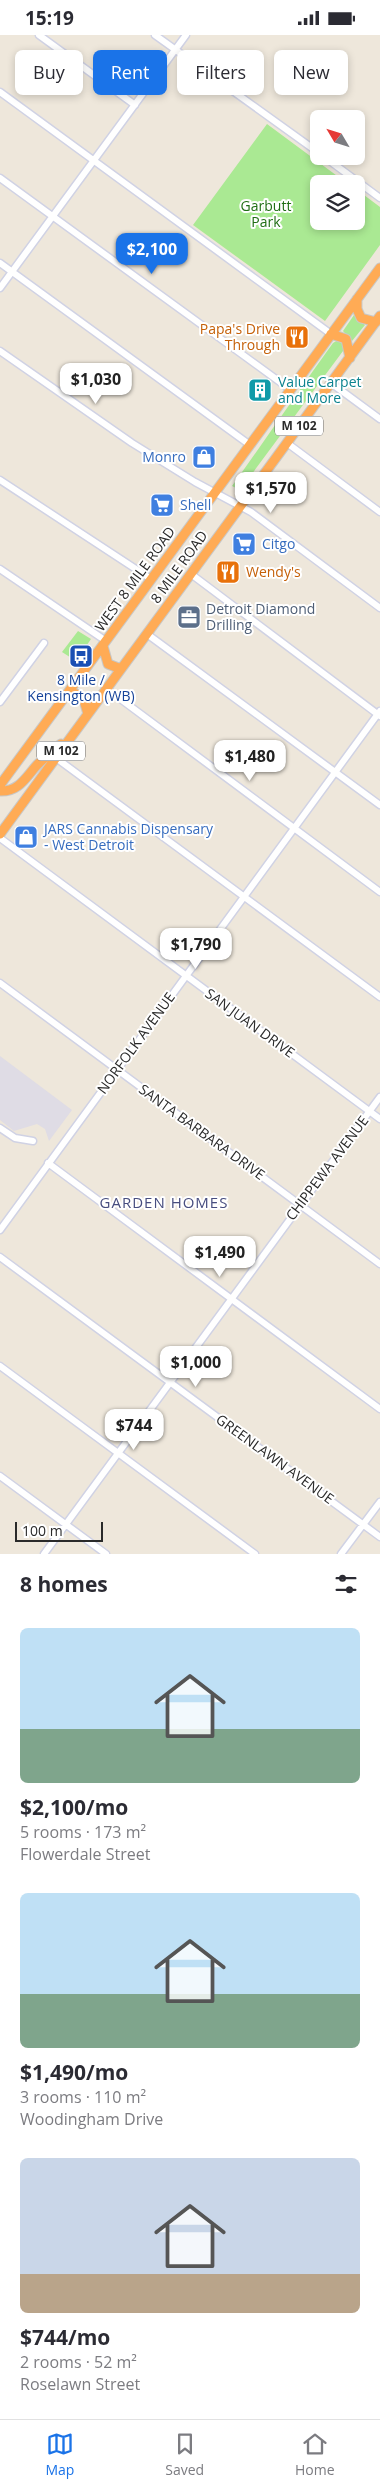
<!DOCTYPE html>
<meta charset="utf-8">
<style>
:root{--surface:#fff;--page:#f2f2f3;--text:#2b2b33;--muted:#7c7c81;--line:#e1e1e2;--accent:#1a73e8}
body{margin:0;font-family:"Open Sans",sans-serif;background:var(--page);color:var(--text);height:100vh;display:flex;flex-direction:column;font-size:19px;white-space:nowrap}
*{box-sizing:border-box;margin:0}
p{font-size:16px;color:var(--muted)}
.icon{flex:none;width:28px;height:28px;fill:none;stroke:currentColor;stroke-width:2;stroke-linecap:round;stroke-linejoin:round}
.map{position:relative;height:1519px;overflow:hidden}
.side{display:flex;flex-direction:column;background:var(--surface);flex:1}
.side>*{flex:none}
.guide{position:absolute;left:15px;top:15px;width:350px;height:45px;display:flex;gap:10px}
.needle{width:32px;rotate:308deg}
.buttons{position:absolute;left:310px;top:75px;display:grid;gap:10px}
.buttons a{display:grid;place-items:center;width:55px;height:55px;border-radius:8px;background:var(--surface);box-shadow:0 2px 8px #0003;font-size:25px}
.scale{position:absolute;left:15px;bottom:12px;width:88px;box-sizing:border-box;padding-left:5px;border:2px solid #2a2a2a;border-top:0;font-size:14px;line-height:18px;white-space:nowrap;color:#2a2a2a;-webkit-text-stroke:4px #fff;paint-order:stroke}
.price{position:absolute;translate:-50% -42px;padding:0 11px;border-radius:10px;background:#fff;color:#222;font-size:16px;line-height:32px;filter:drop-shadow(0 1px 2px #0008)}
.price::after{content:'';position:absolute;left:50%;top:30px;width:15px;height:11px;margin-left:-8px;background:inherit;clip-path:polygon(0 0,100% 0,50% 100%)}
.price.selected{background:var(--accent);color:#fff}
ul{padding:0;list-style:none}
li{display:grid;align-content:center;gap:10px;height:265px;padding:0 20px}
li span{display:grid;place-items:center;height:155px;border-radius:8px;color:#555}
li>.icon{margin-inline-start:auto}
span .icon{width:90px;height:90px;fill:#fffc;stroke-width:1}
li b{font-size:21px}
h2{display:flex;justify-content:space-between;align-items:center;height:60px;padding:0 20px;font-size:21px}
.chip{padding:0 18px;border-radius:8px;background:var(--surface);box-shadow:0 2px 8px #0003;font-size:18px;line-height:45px}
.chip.selected{background:var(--accent);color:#fff}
.status{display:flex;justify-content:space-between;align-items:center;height:35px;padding:0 25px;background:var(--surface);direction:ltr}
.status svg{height:14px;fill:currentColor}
.dock{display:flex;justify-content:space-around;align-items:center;height:70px;border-top:1px solid var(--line);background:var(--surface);font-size:14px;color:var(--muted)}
.dock a{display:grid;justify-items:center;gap:2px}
.dock .selected{color:var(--accent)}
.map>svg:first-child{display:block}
.industrial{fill:#dfdce5}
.green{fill:#aae993}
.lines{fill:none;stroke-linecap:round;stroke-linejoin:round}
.minor-casing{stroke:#d0d2e4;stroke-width:9}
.highway-casing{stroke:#c8c8c8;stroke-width:11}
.minor{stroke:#fff;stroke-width:6}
.highway{stroke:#ffab55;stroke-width:9}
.labels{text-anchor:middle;stroke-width:4;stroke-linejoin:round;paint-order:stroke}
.shield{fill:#fff;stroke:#6a6a6a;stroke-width:1}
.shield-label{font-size:12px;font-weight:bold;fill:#2a2a2a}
.park-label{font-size:14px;fill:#206e14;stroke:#fff}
.food-label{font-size:14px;fill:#c56008;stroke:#fff;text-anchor:end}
.culture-label{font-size:14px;fill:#0d838f;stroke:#fff;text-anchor:start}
.shop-label{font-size:14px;fill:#366cbe;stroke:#fff;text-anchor:start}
.street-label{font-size:14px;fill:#2a2a2a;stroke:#fff}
.service-label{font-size:14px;fill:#4e5e75;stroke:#fff;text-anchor:start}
.transit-label{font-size:14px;fill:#164399;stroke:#fff}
.neighbourhood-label{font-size:15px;letter-spacing:1px;fill:#474d7f;stroke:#fff}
</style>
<div class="status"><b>15:19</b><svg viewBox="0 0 49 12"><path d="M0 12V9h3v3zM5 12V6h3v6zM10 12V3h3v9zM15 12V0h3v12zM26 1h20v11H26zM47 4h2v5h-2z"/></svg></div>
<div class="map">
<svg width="380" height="1519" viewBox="0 0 380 1519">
<rect width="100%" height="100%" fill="#eee7db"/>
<path class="industrial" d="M0,1021L72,1075L49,1106L45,1094L37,1089L14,1096L0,1085Z"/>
<path class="green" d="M267,89L348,149H319V186H356V154L380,172V210L325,286L193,190Z
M354,280L365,290L352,306L343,296Z
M338,305L343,308V316L240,455L232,451C266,404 299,355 333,308Z
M78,596L91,604L76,626L62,617Z"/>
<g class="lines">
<g class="minor-casing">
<path id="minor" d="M39,0L135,70
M155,0L319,118
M0,57L331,299
M323,121L380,163
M0,143L291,355
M0,228L250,410
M0,253L186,0
M0,316L132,408L195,447L251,477L380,573
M331,348L380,384
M287,408L380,477
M0,445L151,544
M0,534L106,606
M191,539L380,681
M147,599L380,770
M107,654L380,857
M0,667L44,608
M56,723L380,962
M0,803L380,1084
M0,948L380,1229
M0,1093L15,1103L33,1106
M48,1128L380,1374
M0,1195L380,676
M0,1222L380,1502
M0,1331L255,1519
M0,1441L106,1519
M44,1519L380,1062
M341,1519L380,1467"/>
</g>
<g class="highway-casing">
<path id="highway" d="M357,264V274L361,283L376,287
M331,299L346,304L350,323
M103,611L108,629L121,634
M69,656L83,662L88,679
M0,750L380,233
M0,756C19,757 26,742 37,730C44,723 53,716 61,709
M0,799L380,281"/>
</g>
<use href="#minor" class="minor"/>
<use href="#highway" class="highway"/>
</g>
<defs>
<g id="restaurant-square" transform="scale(1.25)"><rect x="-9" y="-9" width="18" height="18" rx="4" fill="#e8710a" stroke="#fff"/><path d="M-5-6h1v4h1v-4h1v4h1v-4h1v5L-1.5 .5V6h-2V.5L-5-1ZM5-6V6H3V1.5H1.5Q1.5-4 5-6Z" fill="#fff"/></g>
<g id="building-square" transform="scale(1.25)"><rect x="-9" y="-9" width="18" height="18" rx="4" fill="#0f9aa8" stroke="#fff"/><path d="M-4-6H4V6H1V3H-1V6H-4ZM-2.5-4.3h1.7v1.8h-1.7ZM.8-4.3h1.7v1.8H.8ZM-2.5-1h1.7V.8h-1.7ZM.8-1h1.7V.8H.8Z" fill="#fff"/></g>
<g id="shop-square" transform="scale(1.25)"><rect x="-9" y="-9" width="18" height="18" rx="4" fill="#3f7fe0" stroke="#fff"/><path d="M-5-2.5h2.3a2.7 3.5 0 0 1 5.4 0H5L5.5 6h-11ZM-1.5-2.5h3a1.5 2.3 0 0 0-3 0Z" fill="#fff"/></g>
<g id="supermarket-square" transform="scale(1.25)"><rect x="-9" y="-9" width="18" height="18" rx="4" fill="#3f7fe0" stroke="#fff"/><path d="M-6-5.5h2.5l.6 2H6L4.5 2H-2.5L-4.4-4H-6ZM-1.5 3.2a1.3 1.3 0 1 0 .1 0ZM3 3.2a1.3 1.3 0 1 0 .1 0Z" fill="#fff"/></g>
<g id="office-square" transform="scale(1.25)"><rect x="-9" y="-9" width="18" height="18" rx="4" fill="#5c6f8a" stroke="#fff"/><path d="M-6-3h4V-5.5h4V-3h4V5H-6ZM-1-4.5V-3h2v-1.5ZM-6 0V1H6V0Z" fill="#fff"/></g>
<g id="bus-square" transform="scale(1.25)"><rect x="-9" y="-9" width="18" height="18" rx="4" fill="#1a4fb4" stroke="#fff"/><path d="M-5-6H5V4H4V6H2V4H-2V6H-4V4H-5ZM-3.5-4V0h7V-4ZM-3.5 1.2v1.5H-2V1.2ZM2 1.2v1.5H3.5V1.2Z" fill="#fff"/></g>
</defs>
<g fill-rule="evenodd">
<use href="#restaurant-square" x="297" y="302"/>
<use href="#building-square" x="260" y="355"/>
<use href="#shop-square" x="204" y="422"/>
<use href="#supermarket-square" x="162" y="470"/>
<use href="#supermarket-square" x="244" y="509"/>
<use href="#restaurant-square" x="228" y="537"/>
<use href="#office-square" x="189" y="582"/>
<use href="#bus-square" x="81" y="621"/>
<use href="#shop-square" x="26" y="802"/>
</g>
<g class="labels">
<g class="shield">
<rect x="275" y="381.5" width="48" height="19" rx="4"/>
<rect x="37" y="706.5" width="48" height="19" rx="4"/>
</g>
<g class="shield-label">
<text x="299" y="395">M 102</text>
<text x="61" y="720">M 102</text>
</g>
<g class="park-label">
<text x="266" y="176">Garbutt<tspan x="266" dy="16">Park</tspan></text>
</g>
<g class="food-label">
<text x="280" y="299">Papa's Drive<tspan x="280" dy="16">Through</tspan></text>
<text x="246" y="542" text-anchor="start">Wendy's</text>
</g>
<g class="culture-label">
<text x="278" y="352">Value Carpet<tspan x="278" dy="16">and More</tspan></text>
</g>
<g class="shop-label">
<text x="186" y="427" text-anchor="end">Monro</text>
<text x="180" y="475">Shell</text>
<text x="262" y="514">Citgo</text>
<text x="44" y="799">JARS Cannabis Dispensary<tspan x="44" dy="16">- West Detroit</tspan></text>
</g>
<g class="street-label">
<text transform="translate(179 532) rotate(-54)" y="5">8 MILE ROAD</text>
<text transform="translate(135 544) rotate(-54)" y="5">WEST 8 MILE ROAD</text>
<text transform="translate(250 988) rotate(36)" y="5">SAN JUAN DRIVE</text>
<text transform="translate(136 1008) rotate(-54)" y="5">NORFOLK AVENUE</text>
<text transform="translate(202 1097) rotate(36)" y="5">SANTA BARBARA DRIVE</text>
<text transform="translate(327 1133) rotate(-53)" y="5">CHIPPEWA AVENUE</text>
<text transform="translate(275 1424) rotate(36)" y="5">GREENLAWN AVENUE</text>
</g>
<g class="service-label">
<text x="206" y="579">Detroit Diamond<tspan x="206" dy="16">Drilling</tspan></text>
</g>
<g class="transit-label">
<text x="81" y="650">8 Mile /<tspan x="81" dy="16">Kensington (WB)</tspan></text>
</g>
<g class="neighbourhood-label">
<text x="164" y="1173">GARDEN HOMES</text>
</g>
</g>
</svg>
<div class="buttons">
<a><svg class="needle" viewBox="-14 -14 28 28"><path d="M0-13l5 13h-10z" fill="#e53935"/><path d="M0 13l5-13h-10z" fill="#7c7c81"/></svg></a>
<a><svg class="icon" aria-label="layers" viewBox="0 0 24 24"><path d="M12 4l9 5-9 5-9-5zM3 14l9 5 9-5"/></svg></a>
</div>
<div class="scale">100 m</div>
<b class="price selected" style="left:152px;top:240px">$2,100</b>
<b class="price" style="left:96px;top:370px">$1,030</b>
<b class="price" style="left:271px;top:479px">$1,570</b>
<b class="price" style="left:250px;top:747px">$1,480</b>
<b class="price" style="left:196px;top:935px">$1,790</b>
<b class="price" style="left:220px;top:1243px">$1,490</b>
<b class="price" style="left:196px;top:1353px">$1,000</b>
<b class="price" style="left:134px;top:1416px">$744</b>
<div class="guide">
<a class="chip">Buy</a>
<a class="chip selected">Rent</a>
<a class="chip">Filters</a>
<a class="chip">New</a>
</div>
</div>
<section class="side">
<h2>8 homes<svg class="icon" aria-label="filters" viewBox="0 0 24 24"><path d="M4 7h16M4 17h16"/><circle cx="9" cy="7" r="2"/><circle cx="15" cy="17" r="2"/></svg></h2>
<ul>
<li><span style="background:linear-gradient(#bfe0f5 65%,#7fa58c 0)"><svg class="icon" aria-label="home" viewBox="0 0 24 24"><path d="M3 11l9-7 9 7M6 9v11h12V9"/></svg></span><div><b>$2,100/mo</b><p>5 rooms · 173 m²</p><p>Flowerdale Street</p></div></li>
<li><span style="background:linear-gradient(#bfe0f5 65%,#7fa58c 0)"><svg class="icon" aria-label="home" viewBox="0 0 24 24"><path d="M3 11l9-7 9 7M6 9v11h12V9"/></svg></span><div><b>$1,490/mo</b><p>3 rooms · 110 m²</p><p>Woodingham Drive</p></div></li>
<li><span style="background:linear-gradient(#c9d6e8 75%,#b9a48a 0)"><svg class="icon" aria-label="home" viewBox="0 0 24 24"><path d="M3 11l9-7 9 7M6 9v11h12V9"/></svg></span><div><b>$744/mo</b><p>2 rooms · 52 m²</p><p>Roselawn Street</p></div></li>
</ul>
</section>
<nav class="dock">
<a class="selected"><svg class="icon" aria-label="map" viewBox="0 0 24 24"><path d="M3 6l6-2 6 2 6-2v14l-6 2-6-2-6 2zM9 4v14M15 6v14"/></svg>Map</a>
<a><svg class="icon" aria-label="saved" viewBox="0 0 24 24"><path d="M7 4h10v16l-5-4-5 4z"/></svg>Saved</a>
<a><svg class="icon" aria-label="home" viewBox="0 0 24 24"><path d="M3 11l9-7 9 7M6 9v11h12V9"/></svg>Home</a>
</nav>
